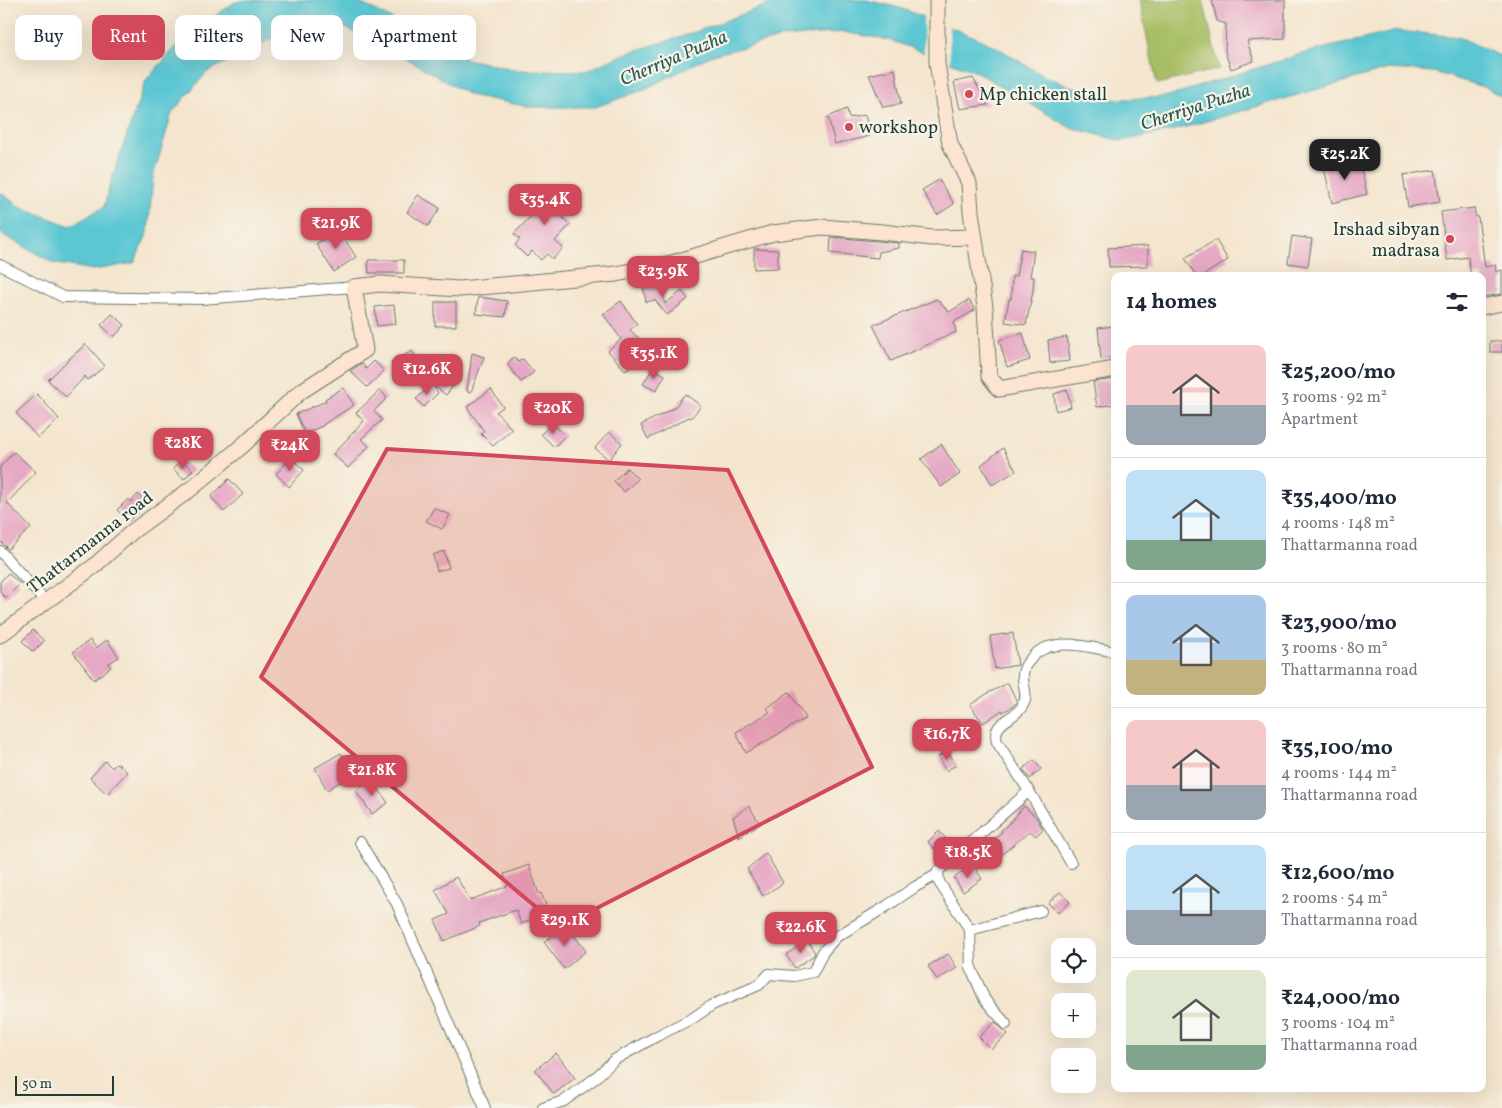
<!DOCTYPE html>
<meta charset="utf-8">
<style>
:root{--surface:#fff;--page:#f6f6f7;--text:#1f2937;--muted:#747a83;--line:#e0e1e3;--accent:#d1495b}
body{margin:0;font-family:Vollkorn,serif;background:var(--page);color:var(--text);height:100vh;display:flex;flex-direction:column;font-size:19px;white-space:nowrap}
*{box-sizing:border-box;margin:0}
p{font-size:16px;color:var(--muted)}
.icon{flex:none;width:28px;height:28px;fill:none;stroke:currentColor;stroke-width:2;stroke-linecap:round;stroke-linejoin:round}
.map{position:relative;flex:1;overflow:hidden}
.side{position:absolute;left:1111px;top:272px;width:375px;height:820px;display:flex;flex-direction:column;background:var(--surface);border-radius:10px;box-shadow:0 5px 20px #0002}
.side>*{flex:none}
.banner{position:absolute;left:15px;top:15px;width:475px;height:45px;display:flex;gap:10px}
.controls{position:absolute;left:1051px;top:938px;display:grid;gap:10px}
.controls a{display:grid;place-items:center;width:45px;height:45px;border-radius:10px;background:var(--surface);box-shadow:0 5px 20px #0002;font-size:25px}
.scale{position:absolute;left:15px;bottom:12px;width:99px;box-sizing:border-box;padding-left:5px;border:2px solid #1f3d34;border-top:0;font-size:14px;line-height:18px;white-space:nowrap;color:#1f3d34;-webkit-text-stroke:4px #f7f3e8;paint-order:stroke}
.price{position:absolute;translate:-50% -42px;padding:0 11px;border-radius:10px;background:var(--accent);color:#fff;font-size:16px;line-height:32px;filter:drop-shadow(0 1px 2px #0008)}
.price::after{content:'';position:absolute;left:50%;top:30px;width:15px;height:11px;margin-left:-8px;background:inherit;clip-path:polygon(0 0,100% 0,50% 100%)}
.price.active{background:#222;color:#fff}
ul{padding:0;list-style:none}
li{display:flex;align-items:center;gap:15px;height:125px;padding:0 15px}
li+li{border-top:1px solid var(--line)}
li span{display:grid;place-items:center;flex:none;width:140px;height:100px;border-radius:10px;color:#555}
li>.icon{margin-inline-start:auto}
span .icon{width:60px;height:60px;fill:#fffc;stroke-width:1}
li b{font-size:21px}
h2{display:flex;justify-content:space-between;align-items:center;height:60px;padding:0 15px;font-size:21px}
.pill{padding:0 18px;border-radius:10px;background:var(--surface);box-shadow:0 5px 20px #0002;font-size:18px;line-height:45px}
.pill.active{background:var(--accent);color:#fff}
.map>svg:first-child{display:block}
.park{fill:#a7be63;stroke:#637e4c}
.water{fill:#5bc7d3;stroke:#3d8284}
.pier{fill:#f4e5ce}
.building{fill:#e6a9c5}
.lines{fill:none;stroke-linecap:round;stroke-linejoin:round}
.street-casing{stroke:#6a786a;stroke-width:12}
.secondary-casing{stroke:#6a786a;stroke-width:17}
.street{stroke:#fff;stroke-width:10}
.secondary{stroke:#fde4d1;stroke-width:15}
.marked{fill:#d1495b;fill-opacity:0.2;stroke:#d1495b;stroke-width:4;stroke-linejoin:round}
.poi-dot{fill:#d1495b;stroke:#f7f3e8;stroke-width:2}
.labels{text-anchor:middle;stroke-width:4.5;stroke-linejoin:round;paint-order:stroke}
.poi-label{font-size:18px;fill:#1f3d34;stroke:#f7f3e8;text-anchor:start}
.street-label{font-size:18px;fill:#1f3d34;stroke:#f7f3e8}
.water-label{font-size:19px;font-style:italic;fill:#2b5954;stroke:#f7f3e8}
</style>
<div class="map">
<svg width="1502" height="1108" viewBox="0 0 1502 1108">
<rect width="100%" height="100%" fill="#f7f3e8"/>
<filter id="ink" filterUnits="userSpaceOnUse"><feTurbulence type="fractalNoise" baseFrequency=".02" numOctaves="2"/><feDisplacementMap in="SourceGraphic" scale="10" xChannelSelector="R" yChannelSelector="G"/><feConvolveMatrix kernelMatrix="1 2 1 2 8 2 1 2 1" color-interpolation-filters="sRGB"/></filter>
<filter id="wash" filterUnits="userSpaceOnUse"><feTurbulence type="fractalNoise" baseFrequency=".0096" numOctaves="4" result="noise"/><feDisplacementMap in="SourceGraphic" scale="20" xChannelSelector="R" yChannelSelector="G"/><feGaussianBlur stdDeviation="1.12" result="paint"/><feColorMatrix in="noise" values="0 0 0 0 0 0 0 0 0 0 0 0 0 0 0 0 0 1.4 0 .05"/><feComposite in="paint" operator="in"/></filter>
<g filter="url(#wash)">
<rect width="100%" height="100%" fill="#f4e5ce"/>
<path class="park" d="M1139,0H1203L1219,69L1157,84Z"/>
<path class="water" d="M247,0H352L375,10L466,59L518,70L586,71L627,53L687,35L780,0H866L900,8L975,37L998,48L1042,75L1103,100L1165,97L1305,53L1397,31L1459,37L1502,57V97L1487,88L1434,72L1388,69L1175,130L1121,141L1069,127L977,72L890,40L843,32L784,37L712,55L643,90L595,107H530L469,95L384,45L341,26L285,32L207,72L172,113L153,177L148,232L134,263L94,270L53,263L0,233V192L20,207L70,226L104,207L111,181L146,80L184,38L235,2Z"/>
<path class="pier" d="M923,14L949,25L950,65L924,57Z"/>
<g id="blocks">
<path class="building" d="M1212,0H1285V39L1247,41L1254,61L1231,69L1225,52L1226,24L1217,21Z
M895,69L901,104L883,107L869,75Z
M973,78L988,105L960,109L954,82Z
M847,109L849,118L865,115L870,136L835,144L828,117Z
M1359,159L1367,194L1332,203L1324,167Z
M1435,170L1440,202L1408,207L1403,175Z
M939,180L954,204L937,215L922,190Z
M564,185L576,197L563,211L565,212L561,216L570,225L555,241L563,248L553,259L547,254L541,260L532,251L527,257L515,245L520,239L514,234L531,216L525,210L533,201L541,209Z
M418,195L440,208L428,226L407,212Z
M1474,208L1476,217H1478L1485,267L1495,265L1496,272L1502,270V294L1482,297V276H1471L1468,257L1447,260L1441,212Z
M338,229L356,257L334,272L316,244Z
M1292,236L1312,239L1308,266L1288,263Z
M831,237L899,243V248L879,252L878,258L830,253Z
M1216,240L1228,260L1202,276H1196L1185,258Z
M1148,246V266L1109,267L1108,248Z
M754,249L778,250V268L754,269Z
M1021,249L1034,251L1030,277H1034L1033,291L1026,325L1005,322L1009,299H1011L1012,276H1016Z
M368,260H404V273H369Z
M661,283L665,304L682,291L688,299L667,315L655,300L646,302L643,286Z
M478,297L507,301L505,317L476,314Z
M937,299L949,312L969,300L975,310L954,322L956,332L891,361L873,325Z
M621,301L637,324L630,330L650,349L626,371L608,351L621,339L603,314Z
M435,302H456V326H435Z
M394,305L396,324L377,326L375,307Z
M112,314L125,325L114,337L101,325Z
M1114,326L1115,357L1101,359L1098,328Z
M1023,333L1030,360L1007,367L999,340Z
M1067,337L1070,361L1050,363L1048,340Z
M1490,341H1502V352H1490Z
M86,344L105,366L88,380L85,376L66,397L48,380L69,359Z
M412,351L424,371L409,380L404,372L398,375L391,363Z
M472,353L484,357L471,392L467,391Z
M514,357L518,362L523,359L534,372L521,382L507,364Z
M374,361L384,371L367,387L350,371L362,363L366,369Z
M653,368L665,375L656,391L643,384Z
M445,372L455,380V384L446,395L434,386Z
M1115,379V404L1097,407L1093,382Z
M432,384L438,393L424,407L416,399Z
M343,388L354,405L324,424V425L305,434L296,414L326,401L325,399Z
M491,389L503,407L496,412L512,429L493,446L481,434L484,431L467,407Z
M380,390L387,398L374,411L382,420L361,439L369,446L348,468L333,454L364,421L356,413Z
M1067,390L1071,407L1056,411L1054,394Z
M37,394L59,419L38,438L16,413Z
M685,394L701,406L691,418L689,417L648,439L641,425L674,408Z
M552,423L565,436L554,447L541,434Z
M609,432L622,443L609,460L595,448Z
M941,444L960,474L941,487L921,459Z
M1003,448L1016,471L992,485L981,465Z
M14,452L36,472L7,503L31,528L8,549L0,541V467Z
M291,458L304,470L289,487L276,474Z
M181,460L193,470L184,479L173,469Z
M627,468L638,479L624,492L614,481Z
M229,479L243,494L224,512L211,497Z
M138,494L147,503L129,521L117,510L128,499L131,502Z
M434,508L450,515L442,529L426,521Z
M444,551L449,568L437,571L433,555Z
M8,573L20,584L6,598L0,592V582Z
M33,630L44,641L33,652L22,641Z
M1013,633L1018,665L995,669L990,636Z
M90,640L96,648L107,640L119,657L108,664L111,667L94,680L73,652Z
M1008,683L1017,702L1012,707L1003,712L1002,710L983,723L970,705L988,693Z
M789,692L806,718L746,753L736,732L770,712L767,708Z
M948,751L956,765L946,771L938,757Z
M341,753L353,774L327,790L315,768Z
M1034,760L1041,769L1030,779L1023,769Z
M105,761L112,768L117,763L127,772L107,794L90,778Z
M372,780L388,803L372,814L356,791Z
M749,806L760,824L739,837L733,817Z
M1024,806L1036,817L1043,829L1036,836L1030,831L996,859L985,845L1002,832L1001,831L1015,817Z
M939,831L946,839L934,849L928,842Z
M766,853L783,883L763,896L747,869Z
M529,865L539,894L541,893L549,913L521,924L516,910L479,923L480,926L444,941L435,920L449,914L435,890L456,877L470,900L508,886L504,874Z
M973,865L982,879L963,892L954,878Z
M1060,892L1070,902L1058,913L1048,903Z
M566,925L586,951L564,969L544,942Z
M807,940L815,953L814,955L795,968L786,955Z
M948,954L957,968L937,980L928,966Z
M995,1022L1008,1034L991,1049L979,1037Z
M556,1053L575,1078L554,1094L535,1070Z"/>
</g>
</g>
<g filter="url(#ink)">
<use href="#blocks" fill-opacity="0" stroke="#6a786a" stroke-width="1"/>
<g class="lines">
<g class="street-casing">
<path id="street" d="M0,265L63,297L202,299L354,287
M0,551L45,601
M360,842L397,904L485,1108
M1071,863L1029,791L997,742C991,721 1015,720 1023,705C1029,695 1022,685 1023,675C1023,670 1026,664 1029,661C1048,634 1089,647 1115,652
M970,930L1041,911
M1006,1024L985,1000L971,968L970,930L939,882L938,871L1029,791
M543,1108L564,1101L594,1079L614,1060L657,1036L693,1018L712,1005L759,985L769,974L794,976L813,972L823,952L836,937L887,906L915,887L938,874"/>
</g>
<g class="secondary-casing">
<path id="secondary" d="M937,0V63L950,144L969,183L971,212L985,307L989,376L999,389L1115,369
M1482,307L1502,303
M0,635L93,567L133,531L192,488L242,446L300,392L365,350L354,287L380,284L460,289L616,274L672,263L773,233L822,227L882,232L932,238L975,237"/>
</g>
<use href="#street" class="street"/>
<use href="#secondary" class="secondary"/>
</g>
</g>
<path class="marked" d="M387,449L728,470L872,767L560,927L261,677Z"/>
<g class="poi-dot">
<circle cx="969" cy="94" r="5"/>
<circle cx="849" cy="127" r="5"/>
<circle cx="1450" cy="239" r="5"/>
</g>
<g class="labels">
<g class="poi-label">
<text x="979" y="100">Mp chicken stall</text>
<text x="859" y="133">workshop</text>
<text x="1440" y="235" text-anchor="end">Irshad sibyan<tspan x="1440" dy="21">madrasa</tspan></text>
</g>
<g class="street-label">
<text transform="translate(90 542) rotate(-38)" y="6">Thattarmanna road</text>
</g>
<g class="water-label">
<text transform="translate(673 57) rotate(-23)" y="7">Cherriya Puzha</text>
<text transform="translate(1195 106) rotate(-18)" y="7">Cherriya Puzha</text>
</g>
</g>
</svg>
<div class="controls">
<a><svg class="icon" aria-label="locate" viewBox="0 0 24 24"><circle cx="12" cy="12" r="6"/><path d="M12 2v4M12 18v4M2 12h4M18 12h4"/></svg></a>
<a>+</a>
<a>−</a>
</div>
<div class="scale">50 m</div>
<b class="price active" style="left:1345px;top:181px">₹25.2K</b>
<b class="price" style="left:545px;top:226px">₹35.4K</b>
<b class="price" style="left:336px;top:250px">₹21.9K</b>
<b class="price" style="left:663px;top:298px">₹23.9K</b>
<b class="price" style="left:654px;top:380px">₹35.1K</b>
<b class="price" style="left:427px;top:396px">₹12.6K</b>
<b class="price" style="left:553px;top:435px">₹20K</b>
<b class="price" style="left:183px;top:470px">₹28K</b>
<b class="price" style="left:290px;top:472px">₹24K</b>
<b class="price" style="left:947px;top:761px">₹16.7K</b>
<b class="price" style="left:372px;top:797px">₹21.8K</b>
<b class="price" style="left:968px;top:879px">₹18.5K</b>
<b class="price" style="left:565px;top:947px">₹29.1K</b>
<b class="price" style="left:801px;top:954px">₹22.6K</b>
<div class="banner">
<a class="pill">Buy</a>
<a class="pill active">Rent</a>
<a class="pill">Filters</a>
<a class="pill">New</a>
<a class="pill">Apartment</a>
</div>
<section class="side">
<h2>14 homes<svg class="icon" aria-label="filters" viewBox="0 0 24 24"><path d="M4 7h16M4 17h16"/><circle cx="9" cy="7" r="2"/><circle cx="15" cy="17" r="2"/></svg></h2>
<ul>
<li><span style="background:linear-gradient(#f6c9c9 60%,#9aa5b1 0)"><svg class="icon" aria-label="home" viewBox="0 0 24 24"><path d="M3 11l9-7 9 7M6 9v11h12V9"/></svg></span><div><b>₹25,200/mo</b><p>3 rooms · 92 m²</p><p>Apartment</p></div></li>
<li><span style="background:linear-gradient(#bfe0f5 70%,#7fa58c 0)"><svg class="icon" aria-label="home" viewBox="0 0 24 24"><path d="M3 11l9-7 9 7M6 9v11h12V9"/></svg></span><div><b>₹35,400/mo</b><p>4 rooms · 148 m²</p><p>Thattarmanna road</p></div></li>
<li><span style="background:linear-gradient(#a9c7e8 65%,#c2b280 0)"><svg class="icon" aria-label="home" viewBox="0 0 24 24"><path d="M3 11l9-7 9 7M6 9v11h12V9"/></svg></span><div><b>₹23,900/mo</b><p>3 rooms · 80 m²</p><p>Thattarmanna road</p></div></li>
<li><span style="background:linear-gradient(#f6c9c9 65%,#9aa5b1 0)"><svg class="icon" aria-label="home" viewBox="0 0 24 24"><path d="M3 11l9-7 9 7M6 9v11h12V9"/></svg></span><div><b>₹35,100/mo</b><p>4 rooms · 144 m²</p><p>Thattarmanna road</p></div></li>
<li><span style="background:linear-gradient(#bfe0f5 65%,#9aa5b1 0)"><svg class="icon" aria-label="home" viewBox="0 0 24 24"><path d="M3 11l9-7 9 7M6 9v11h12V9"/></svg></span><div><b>₹12,600/mo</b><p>2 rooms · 54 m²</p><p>Thattarmanna road</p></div></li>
<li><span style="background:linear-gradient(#dfe7d0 75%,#7fa58c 0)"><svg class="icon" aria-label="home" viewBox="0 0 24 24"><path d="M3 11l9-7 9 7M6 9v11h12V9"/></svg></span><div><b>₹24,000/mo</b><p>3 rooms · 104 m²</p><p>Thattarmanna road</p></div></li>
</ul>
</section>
</div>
